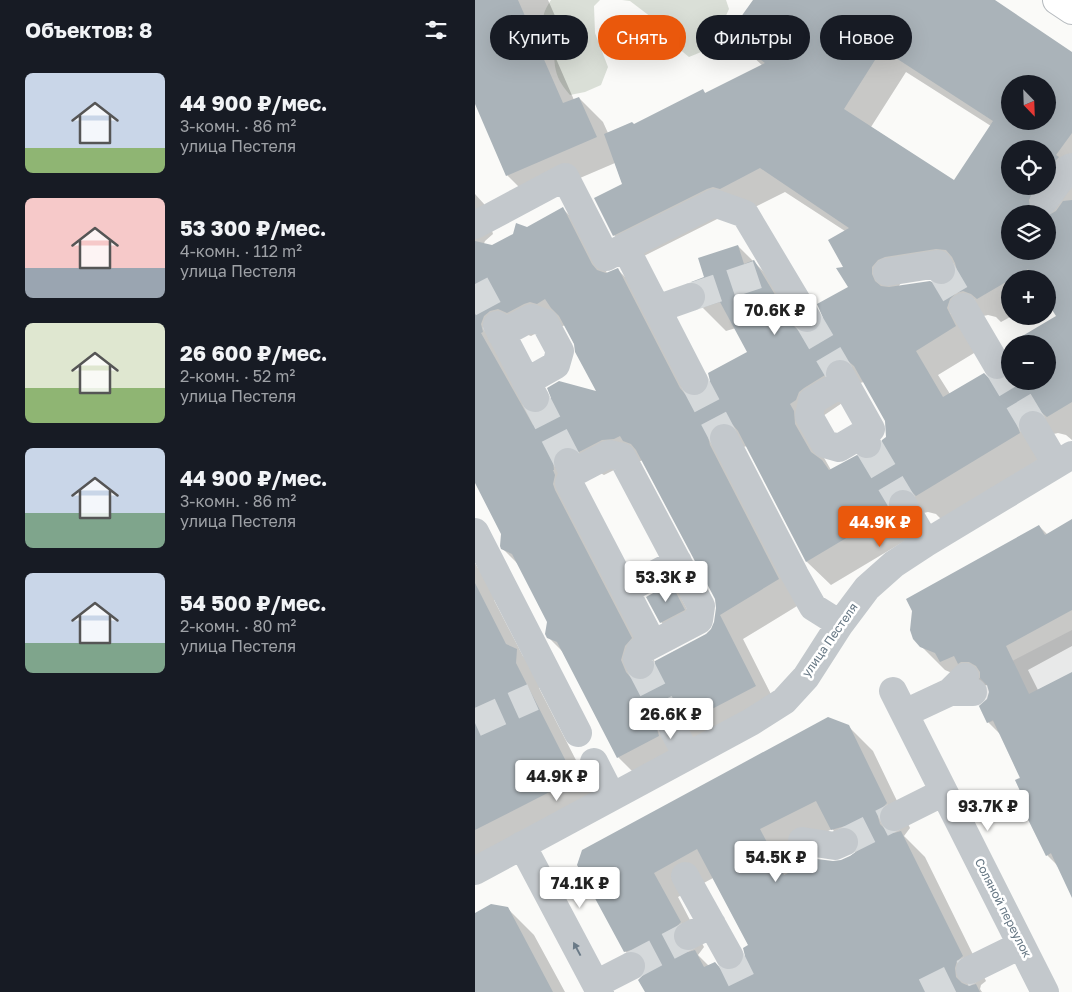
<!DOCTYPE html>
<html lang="ru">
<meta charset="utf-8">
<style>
:root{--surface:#171b24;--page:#20242c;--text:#f1f3f6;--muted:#9ea1a6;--accent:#ea580c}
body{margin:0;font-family:"Golos Text",sans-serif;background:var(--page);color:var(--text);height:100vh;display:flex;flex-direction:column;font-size:19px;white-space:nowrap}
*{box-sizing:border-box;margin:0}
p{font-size:16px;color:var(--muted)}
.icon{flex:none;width:28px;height:28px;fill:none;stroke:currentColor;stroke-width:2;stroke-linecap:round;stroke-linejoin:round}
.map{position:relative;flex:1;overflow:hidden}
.panel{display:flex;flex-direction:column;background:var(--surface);width:475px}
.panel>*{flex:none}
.hud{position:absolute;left:15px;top:15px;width:475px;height:45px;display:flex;gap:10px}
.needle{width:32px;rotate:157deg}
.controls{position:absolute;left:526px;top:75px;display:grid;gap:10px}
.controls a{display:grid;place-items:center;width:55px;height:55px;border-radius:50%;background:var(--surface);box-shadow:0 5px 20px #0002;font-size:25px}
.price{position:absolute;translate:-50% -42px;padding:0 11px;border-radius:5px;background:#fff;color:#222;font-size:16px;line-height:32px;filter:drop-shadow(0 1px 2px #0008)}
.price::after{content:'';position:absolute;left:50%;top:30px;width:15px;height:11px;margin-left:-8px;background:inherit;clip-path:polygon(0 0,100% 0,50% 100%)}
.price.on{background:var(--accent);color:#fff}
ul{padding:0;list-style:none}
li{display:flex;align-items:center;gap:15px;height:125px;padding:0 25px}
li span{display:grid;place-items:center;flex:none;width:140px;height:100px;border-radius:8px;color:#555}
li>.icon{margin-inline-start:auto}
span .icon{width:60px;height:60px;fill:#fffc;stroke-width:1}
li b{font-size:21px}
h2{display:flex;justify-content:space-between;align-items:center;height:60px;padding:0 25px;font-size:21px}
.chip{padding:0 18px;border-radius:22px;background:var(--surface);box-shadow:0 5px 20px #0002;font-size:18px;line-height:45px}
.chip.on{background:var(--accent);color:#fff}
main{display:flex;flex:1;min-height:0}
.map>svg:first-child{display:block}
.built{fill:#e8e9e9}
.green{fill:#dadfd7}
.shadow{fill:#0003;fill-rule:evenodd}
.building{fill:#aab3b9;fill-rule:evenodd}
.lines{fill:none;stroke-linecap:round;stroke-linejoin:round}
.minor-tunnel{stroke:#d5d9db;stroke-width:28;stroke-dasharray:28 14;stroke-linecap:butt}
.major-casing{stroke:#b5babe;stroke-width:30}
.minor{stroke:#c3c8cc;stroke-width:28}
.major{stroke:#fff;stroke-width:28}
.oneway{fill:#6a7a87}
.labels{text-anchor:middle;stroke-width:5;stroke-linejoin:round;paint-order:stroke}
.street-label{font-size:12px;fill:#657683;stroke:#fff}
</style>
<main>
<section class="panel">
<h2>Объектов: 8<svg class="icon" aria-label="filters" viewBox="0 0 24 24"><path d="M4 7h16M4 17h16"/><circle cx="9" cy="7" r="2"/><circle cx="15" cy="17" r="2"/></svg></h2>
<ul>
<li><span style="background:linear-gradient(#c9d6e8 75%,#8fb573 0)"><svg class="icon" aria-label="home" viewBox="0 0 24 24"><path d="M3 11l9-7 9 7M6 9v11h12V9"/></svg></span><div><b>44 900 ₽/мес.</b><p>3-комн. · 86 m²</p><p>улица Пестеля</p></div></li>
<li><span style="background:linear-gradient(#f6c9c9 70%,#9aa5b1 0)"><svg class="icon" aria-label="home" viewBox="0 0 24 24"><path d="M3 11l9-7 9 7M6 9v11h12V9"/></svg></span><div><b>53 300 ₽/мес.</b><p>4-комн. · 112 m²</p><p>улица Пестеля</p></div></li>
<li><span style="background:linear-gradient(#dfe7d0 65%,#8fb573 0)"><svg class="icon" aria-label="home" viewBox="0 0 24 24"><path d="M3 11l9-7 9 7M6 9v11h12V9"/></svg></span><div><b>26 600 ₽/мес.</b><p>2-комн. · 52 m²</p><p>улица Пестеля</p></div></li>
<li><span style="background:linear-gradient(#c9d6e8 65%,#7fa58c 0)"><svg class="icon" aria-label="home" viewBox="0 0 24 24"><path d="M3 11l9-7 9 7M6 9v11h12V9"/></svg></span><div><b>44 900 ₽/мес.</b><p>3-комн. · 86 m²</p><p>улица Пестеля</p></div></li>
<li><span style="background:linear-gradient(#c9d6e8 70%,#7fa58c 0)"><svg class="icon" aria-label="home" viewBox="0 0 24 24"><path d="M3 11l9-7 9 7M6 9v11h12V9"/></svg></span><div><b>54 500 ₽/мес.</b><p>2-комн. · 80 m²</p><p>улица Пестеля</p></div></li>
</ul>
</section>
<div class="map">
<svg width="597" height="992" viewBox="0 0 597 992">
<rect width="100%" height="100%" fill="#fafaf8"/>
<path class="built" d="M597,630V882L588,864L582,867L576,853L571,856L542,797L547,795L540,780L545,777L518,721L512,723L493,684Z"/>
<path class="green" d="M76,0H125L119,6L120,33L133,67L126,85L110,92L95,95C89,88 83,80 81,71C79,65 80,58 78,52C70,30 61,22 76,0Z
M147,0H251L254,9L236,48L214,57L192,39L179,32L176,17L155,1Z"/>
<path class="shadow" d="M0,0H73L84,25L69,31L99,100L104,98L128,122L133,133L159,125L228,91L231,94L288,66L254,35L280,0H518L597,53V440L591,435L583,433L574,435L568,457L466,519L461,514L453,512L444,514L438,536L356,585L332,562L272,446L265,448L327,603L268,639L304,710L167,781L143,757L89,653L73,637V622L44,565L27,548L28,534L0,481V194L9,204L18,234L10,241L8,246L12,249L88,209L112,233L132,273L143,270L167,294L220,397L227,396L274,352L261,328L251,331L228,308L232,301V297L218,282L231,278L263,246L303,286L332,335L340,333L375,288L370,268V231L310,192L270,212H256L163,259L139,235L148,185L140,163L56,199L32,175L0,101ZM431,72L516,126L480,182L396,127ZM535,84H572V121H535ZM535,149H572V186H535ZM535,214H572V251H535ZM482,272L480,279L473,285L423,287L426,283L433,280ZM535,279H572L582,317L572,344V381H535V375L531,379L522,382L513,379L475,394L463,375L504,350V317L513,315L521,317L526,322L537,316H535ZM90,325L124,393L61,415L29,358L48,333L56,336L73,327H86ZM389,382L411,421L412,438L407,451L401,458L356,470L344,449L348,416L373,399L381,384ZM168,460L241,598L243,608L238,630L170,682L174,669L180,662L104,515L110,471L120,470L129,475L151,464L163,462Z
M597,521V646L553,670L563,690L597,673V880L572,855L549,795L547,778L526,735L513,722V700L515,691L513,685L507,686L470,670L446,646L564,526L573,535Z
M0,563L3,568L20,585L19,600L48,656L65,674L64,688L123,803L0,866Z
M196,585L203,591L216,617L192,629L186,622Z
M373,726L398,751L435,828L429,836L450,857L511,981L506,985L505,989L507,992H171V973L150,951L104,864ZM357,829L381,853L367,861L318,872L309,854ZM238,878L274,946L269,963L262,970L253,972L234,966L223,955L229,947L203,897Z
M32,908L59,935L90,992H0V915Z"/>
<path class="building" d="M0,0H43L88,103L104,97L122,137L31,176L0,104Z
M278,0H520L597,52V133L581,155L584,157L572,170V149H535V186H561L554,200L555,207L560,214H535V251H572V216L581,211L588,201L597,200V402L572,417L566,412L558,409L550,412L544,418L542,425L545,433L441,496L436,491L428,488L420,491L414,497L412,504L415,512L331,562L263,431L258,425L250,422L241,424L236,430L233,437L235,445L304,579L245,615L281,686L212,722L206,716L199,713L191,715L185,721L182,729L184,736L142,758L82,642L72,638L70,634L72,622L37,554L26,549L25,546L26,534L0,483V241L17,245L38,234L41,223L52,227L88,207L117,264L122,270L131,273L143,268L205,388L210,394L218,397L226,395L232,389L235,381L233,373L272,352L245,302L226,308L231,300V291L226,285L216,282L229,277L223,258L263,245L269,264L279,260L319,326L325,332L332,334L340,331L346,325L348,318L342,304L373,287L361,268L368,267L353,240L374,228L285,168L245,189L238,187L232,189L138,236L119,198L147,184L129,134L157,122L159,124L228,89L230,93L290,63L253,35ZM407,49L518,121L479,180L369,109ZM535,84H572V121H535ZM461,249L471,250L477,257L480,263L482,270L479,278L473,284L465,286L455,281L414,287L406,286L400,281L397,274V267L403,260L410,257ZM553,269L559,279H572V302L581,316L539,341L541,344H572V381H535V373L529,379L522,381L514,378L509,373L468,397L441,351L481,326L472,308L475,299L481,293L488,291L496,294L502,299ZM70,299L76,308L84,316L99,344L100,352L121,391L84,381L72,388L76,398L73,406L68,412L61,413L58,425L6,333L8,332L6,324L9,316L15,311L23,309L32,313L49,304L55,302L62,304ZM365,358L372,360L379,366L410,421L411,437L407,440L406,450L400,457L393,460L382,455L354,470L347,460L336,452L320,424L319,411L315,404L321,400L324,392L329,388L350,375L351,366L357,361ZM145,436L148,441L156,444L161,450L240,599L241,608L239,622L236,629L231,634L180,661V666L178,674L172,679L165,681L156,678L151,672L146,660L150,646L157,638L80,490L78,484L80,475L78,470H79L78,460L81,453L86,448L95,447L104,452L127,440L139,439Z
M597,519V610L531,646L554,694L597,672V898L576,853L571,856L542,797L547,795L540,780L545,778L518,720L512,723L504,706L512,699L514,692L512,685L505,678V672L501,666L494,662H486L483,664L479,656L465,662L460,653L445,647L438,639L435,630L437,611L431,599L564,525L570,535Z
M0,583L31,644L42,649L41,663L100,779L0,830Z
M196,583L210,610L185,623L171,597Z
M353,717L374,725L412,803L406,809L403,817L405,824L411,830L419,833L426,831L488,956L482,961L480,968L481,977L487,983L494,986L501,984L505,992H170L163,980L169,974L172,967L170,959L164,953L156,950L149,952L102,865L107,850ZM341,801L356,830L370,826L379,830L383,835L385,843L382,851L375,856L366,860L358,861L342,859L309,875L285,829ZM222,849L273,945L268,948L270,956L268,963L261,969L253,971L246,969L240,962L229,967L220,950L213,952L205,949L199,943L198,935L200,928L206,922L179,873Z
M16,904L33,907L78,992H0V913Z"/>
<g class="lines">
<path class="minor-tunnel" d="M466,270L488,307
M0,284L22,325
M216,297L296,270
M332,318L365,374
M522,365L558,425
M219,381L249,438
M60,398L93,462
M394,447L428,504
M165,665L198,729
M0,723L58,697
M369,842L419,817
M254,955L272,992
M156,966L213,936
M450,992L495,970"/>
<g class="major-casing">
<path id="major" d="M582,0L597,10"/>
</g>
<path class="minor" d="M569,201L594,168L597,167
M0,225L90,177L131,257L150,247
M412,272L463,264L466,270
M488,307L522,365
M182,309L216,297
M22,325L60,398
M26,334L56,318L70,323L85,351L81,365L51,382
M365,374L396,429L386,435L392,444
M219,381L150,247L239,203L270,214L332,318
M369,382L337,401L334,416L350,444L364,448L386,435
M558,425L581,464
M249,438L320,575L338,607L365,624
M93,462L98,473L94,483L178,644
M98,473L134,454L147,457L226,606L224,620L165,651L162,659L165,665
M428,504L451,543
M0,532L103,733
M150,590L203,562
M490,677L475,692H498
M418,691L570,992
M430,713L475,692
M198,729L212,756
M119,762L137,797
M419,817L469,792
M327,841L360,846L369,842
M47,845L125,992
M0,871L276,722L309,701L331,677L365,624L392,588L419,564L451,543L597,455
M210,876L254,955
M213,936L237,924
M495,970L546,945
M121,984L156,966"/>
<use href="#major" class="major"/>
</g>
<defs><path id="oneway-solid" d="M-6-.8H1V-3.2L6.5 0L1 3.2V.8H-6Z" transform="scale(1.25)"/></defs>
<use class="oneway" href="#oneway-solid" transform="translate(102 949) rotate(-118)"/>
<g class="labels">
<g class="street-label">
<text transform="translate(355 640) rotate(-55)" y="4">улица Пестеля</text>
<text transform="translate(528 908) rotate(63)" y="4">Соляной переулок</text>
</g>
</g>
</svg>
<div class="controls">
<a><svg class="needle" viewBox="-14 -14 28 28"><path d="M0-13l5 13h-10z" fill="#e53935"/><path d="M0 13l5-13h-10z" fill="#9ea1a6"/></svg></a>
<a><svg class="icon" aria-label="locate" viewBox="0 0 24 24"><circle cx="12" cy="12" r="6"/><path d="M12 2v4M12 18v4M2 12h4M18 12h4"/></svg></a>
<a><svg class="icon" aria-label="layers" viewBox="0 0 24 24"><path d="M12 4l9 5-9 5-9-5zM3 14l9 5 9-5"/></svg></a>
<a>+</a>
<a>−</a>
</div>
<b class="price" style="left:300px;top:336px">70.6K ₽</b>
<b class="price on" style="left:405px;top:548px">44.9K ₽</b>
<b class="price" style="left:191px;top:603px">53.3K ₽</b>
<b class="price" style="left:196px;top:740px">26.6K ₽</b>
<b class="price" style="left:82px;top:802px">44.9K ₽</b>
<b class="price" style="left:513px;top:832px">93.7K ₽</b>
<b class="price" style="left:301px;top:883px">54.5K ₽</b>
<b class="price" style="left:105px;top:909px">74.1K ₽</b>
<div class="hud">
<a class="chip">Купить</a>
<a class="chip on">Снять</a>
<a class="chip">Фильтры</a>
<a class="chip">Новое</a>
</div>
</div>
</main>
